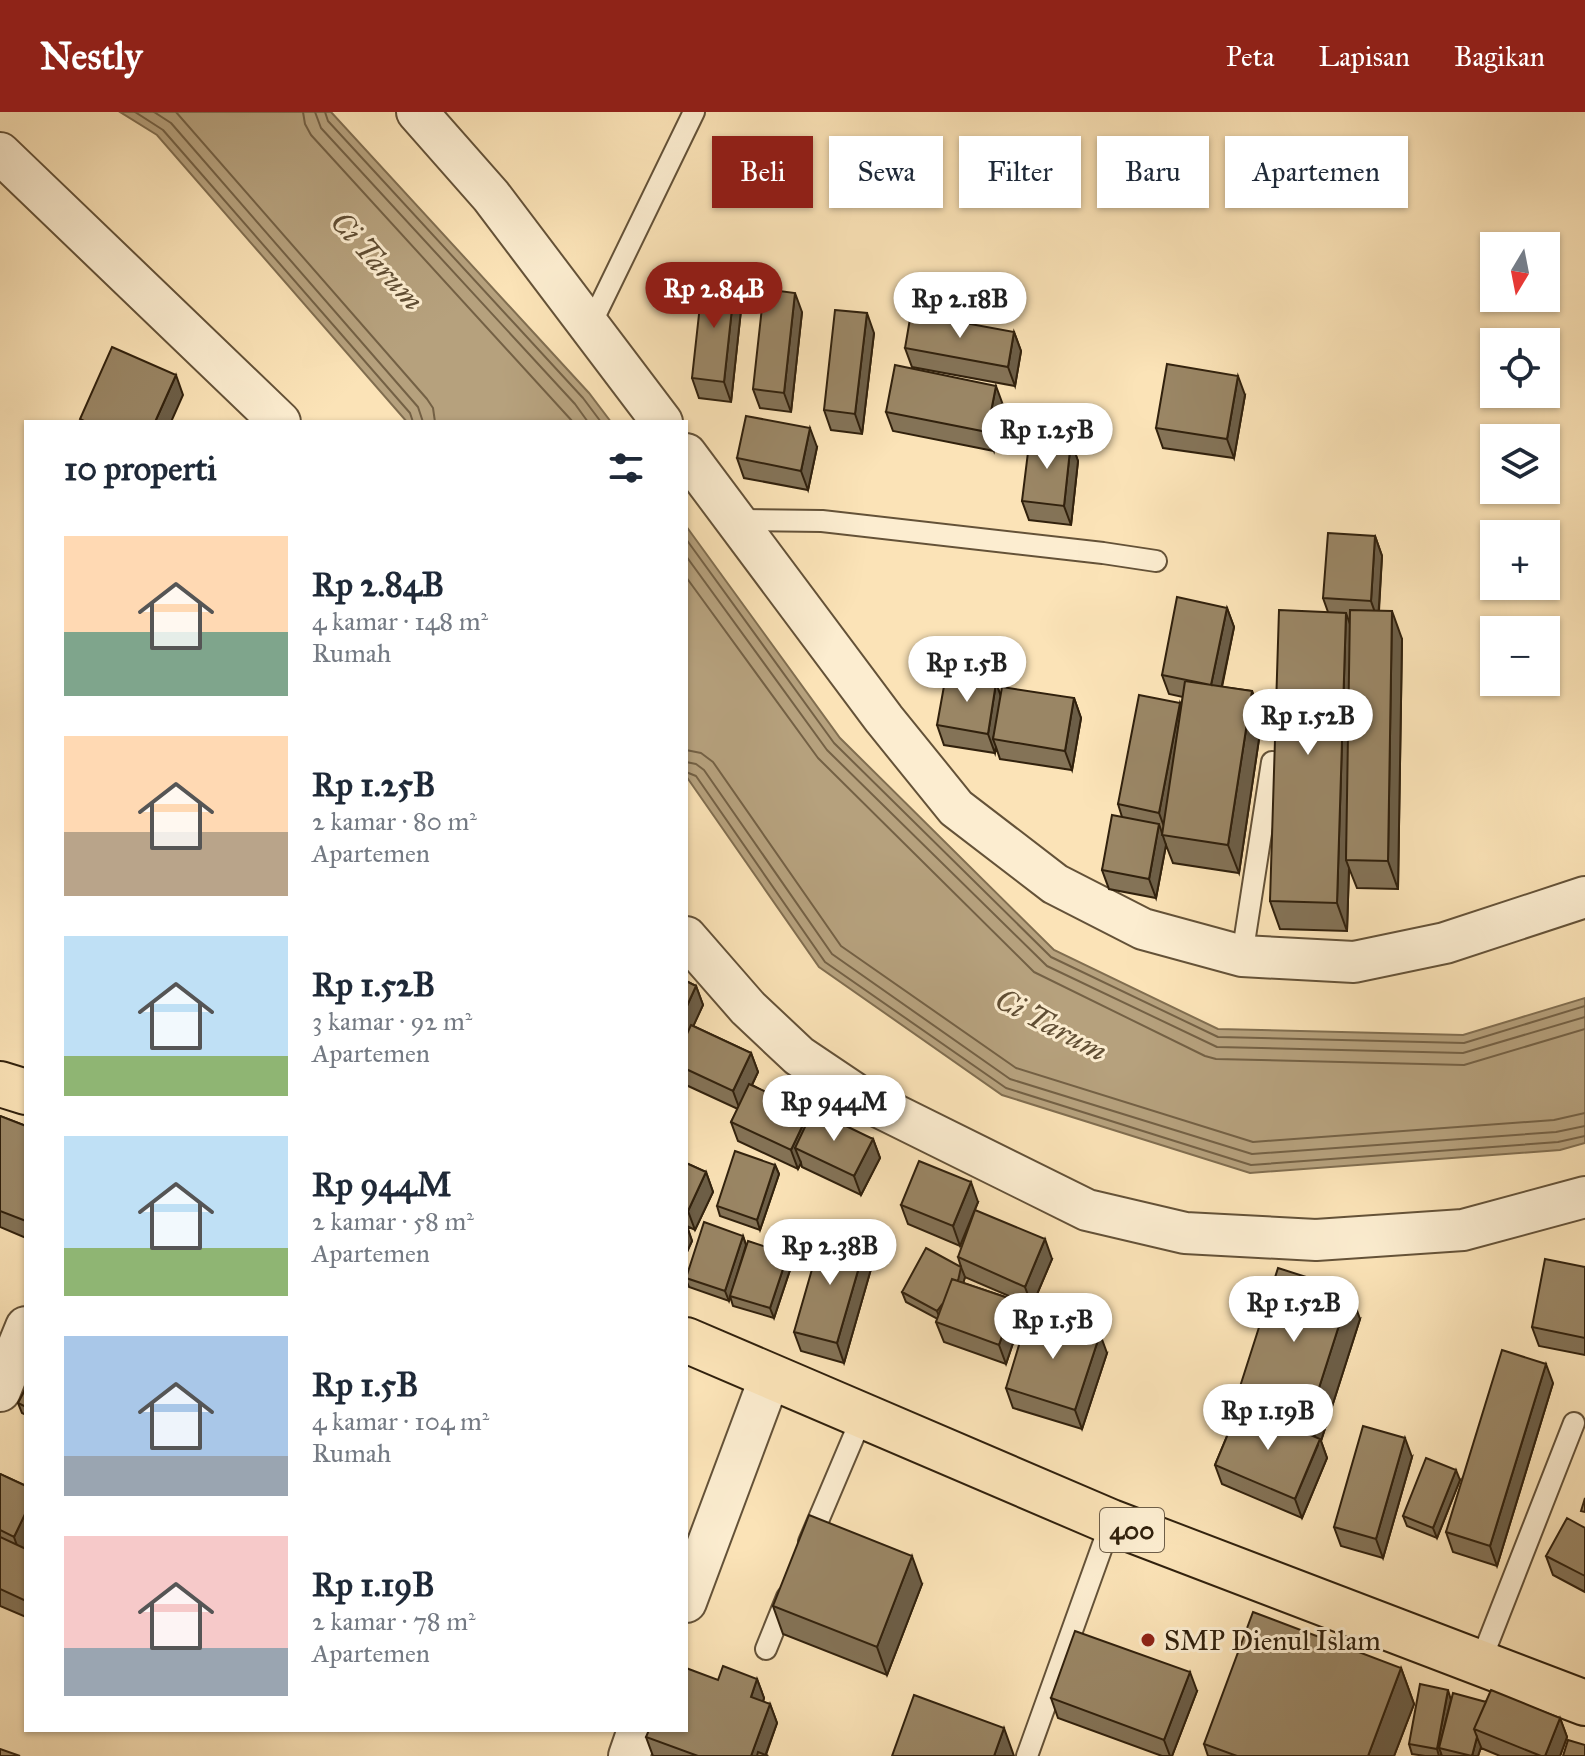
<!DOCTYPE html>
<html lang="id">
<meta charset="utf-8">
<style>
:root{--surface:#fff;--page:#f2f2f3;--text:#1f2937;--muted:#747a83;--accent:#8f2418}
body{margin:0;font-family:"IM FELL Great Primer",serif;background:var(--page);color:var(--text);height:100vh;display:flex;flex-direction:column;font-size:30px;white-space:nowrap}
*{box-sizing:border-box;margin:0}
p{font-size:26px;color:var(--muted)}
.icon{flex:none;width:44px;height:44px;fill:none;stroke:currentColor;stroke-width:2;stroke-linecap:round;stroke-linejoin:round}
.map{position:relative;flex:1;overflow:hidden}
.sheet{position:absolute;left:24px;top:308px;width:664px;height:1312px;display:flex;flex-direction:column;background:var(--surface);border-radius:0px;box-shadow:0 2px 6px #0004}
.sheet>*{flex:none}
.top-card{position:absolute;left:712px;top:24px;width:752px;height:72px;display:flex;gap:16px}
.needle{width:52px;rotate:190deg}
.tools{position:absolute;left:1480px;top:120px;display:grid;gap:16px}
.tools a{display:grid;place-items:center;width:80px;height:80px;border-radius:0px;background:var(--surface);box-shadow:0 2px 6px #0004;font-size:40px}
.price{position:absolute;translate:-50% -68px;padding:0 18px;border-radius:28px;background:#fff;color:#222;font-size:26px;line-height:52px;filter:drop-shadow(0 2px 4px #0008)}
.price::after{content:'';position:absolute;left:50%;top:48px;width:24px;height:18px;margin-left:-12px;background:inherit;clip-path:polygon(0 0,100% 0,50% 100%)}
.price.current{background:var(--accent);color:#fff}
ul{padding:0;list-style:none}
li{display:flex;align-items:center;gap:24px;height:200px;padding:0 40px}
li span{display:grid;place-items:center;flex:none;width:224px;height:160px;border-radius:0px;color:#555}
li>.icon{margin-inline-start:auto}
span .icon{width:96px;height:96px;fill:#fffc;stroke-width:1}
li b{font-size:34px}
h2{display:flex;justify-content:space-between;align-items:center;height:96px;padding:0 40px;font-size:34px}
.pill{padding:0 28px;border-radius:0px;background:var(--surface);box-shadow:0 2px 6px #0004;font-size:28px;line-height:72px}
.pill.current{background:var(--accent);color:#fff}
header{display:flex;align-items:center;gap:48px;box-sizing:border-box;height:112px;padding:0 40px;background:var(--accent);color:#fff}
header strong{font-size:38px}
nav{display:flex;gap:44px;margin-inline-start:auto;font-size:28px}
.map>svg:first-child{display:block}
.water{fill:#b6a17d;stroke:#816e50;stroke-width:2}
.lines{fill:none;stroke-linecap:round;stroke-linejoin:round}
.shore{stroke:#746145;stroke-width:2}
.service-casing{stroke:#645238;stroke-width:24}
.minor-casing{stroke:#645238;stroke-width:44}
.primary-casing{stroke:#31210d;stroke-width:48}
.service{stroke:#fcedd0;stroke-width:20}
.minor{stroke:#fcedd0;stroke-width:40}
.primary{stroke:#fbe3b7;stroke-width:44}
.wall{fill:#847357;stroke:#31210d;stroke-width:2}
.shaded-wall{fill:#6c5e47;stroke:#31210d;stroke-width:2}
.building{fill:#9a8665;stroke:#31210d;stroke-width:2}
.poi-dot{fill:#8f2418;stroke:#fcedd0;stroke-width:3}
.labels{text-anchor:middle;stroke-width:6;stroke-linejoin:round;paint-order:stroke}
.shield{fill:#fcedd0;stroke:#6e5e48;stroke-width:2}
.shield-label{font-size:26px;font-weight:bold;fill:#31210d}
.poi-label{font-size:28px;fill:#31210d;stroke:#fcedd0;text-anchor:start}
.water-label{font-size:30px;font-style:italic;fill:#604e34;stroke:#fcedd0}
</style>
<header>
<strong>Nestly</strong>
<nav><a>Peta</a><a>Lapisan</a><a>Bagikan</a></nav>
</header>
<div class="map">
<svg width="1585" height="1644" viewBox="0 0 1585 1644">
<rect width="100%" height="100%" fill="#fbe3b7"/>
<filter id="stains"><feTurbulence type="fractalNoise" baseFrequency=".0025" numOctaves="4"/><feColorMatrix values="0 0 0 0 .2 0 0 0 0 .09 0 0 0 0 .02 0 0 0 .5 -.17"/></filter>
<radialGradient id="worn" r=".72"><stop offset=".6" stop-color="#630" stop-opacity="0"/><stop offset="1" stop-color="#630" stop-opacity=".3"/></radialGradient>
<path class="water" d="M120,0H331L589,281L611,310H407L157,23Z
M686,414L840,626L1054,838L1218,917L1463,923L1585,886V1031L1560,1038L1250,1061L1002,983L819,855L686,664Z"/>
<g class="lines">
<path class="shore" d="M135,0L163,18L410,301L413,310
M154,0L171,11L418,295L423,310
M176,0L427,287L433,296L435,310
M303,0L305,12L311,23L573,310
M315,0L321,16L575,292L588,310
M325,0L328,9L583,286L601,310
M686,427L834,631L1051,845L1218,925L1464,931L1585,894
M686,444L827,638L1047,854L1217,935L1463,941L1585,905
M686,465L818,646L1034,860L1205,944L1216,947L1464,953L1585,917
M686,638L701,641L713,650L841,834L1016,956L1253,1030L1554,1008L1585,1001
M686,650L696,652L704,658L832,842L1010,967L1252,1042L1556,1020L1585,1014
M686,660L696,664L825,850L1006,976L1251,1053L1558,1030L1585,1024"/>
<g class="service-casing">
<path id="service" d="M590,214L694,0
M736,408L822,409L1103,441L1156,449
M1242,844L1272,650
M809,1430L862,1305
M766,1537L787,1485
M1480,1551L1574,1311
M1027,1644L1111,1410"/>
</g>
<g class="minor-casing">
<path id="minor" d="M417,0L491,84L662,310
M0,41L280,310
M686,342L884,607L956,696L1055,772L1143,817L1242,844L1354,850L1445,831L1585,785
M686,825L748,896L799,944L863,987L1087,1098L1185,1121L1316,1128L1463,1118L1585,1085
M0,1279L26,1215
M686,1490L770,1265
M629,1644L638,1618"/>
</g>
<g class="primary-casing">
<path id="primary" d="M0,972L26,980
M686,1228L1111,1410L1585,1591"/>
</g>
<use href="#service" class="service"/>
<use href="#minor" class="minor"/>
<use href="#primary" class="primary"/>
</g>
<path class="wall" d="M742,189L731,290L699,286L692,266Z
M802,200L791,300L760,296L753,277Z
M1014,220L1021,239L1015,274L912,255L905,236Z
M874,221L862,322L831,318L824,298Z
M1245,283L1234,346L1163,336L1156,316Z
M1003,293L994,339L893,319L886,300Z
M1071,329L1078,349L1071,413L1029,408L1022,389Z
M817,335L808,378L744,366L737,346Z
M1375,424L1382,444L1379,499L1402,527L1398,777L1357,776L1349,756L1347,819L1280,817L1270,789L1328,500L1323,486Z
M1227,496L1234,515L1222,575L1252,579L1262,607L1239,761L1173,751L1166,733L1156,786L1109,777L1102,758L1122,705L1118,692L1180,591L1182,595L1183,585L1169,582L1162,563Z
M996,571L1001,584L1074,586L1081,606L1072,658L1000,647L996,635L995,641L944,633L937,613Z
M686,869L696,874L703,893L693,914L751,941L758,960L752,973L811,1004L873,1027L880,1046L861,1083L802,1055L801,1051L798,1057L738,1029L731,1010L738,997L686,973Z
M0,1004L26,1014V1126L0,1115Z
M686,1051L706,1060L713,1080L695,1118L687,1114L692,1129L686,1142Z
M775,1053L779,1062L760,1118L720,1104L717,1094Z
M978,1090L960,1134L908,1112L901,1093Z
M743,1124L746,1133L792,1152L774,1206L733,1194L730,1184L729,1189L689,1175L686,1168V1163Z
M866,1131L873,1150L844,1251L801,1239L794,1220Z
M958,1145L1052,1147L1032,1194L965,1165L963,1171L1014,1188L1021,1207L1006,1252L944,1230L936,1210L938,1207L906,1190L902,1180L961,1155Z
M1585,1155V1243L1539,1234L1532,1215Z
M1360,1207L1321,1329L1327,1346L1302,1406L1222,1372L1215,1353L1240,1293L1237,1284Z
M1107,1241L1082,1317L1013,1296L1006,1276Z
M1553,1271L1497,1454L1453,1440L1446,1420Z
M26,1276V1303L22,1301L18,1291Z
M1412,1345L1383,1446L1341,1434L1334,1415Z
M0,1362L26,1374V1505L0,1494Z
M1460,1368L1437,1426L1407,1414L1403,1404Z
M1585,1416V1480L1553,1463L1546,1444Z
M922,1472L887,1563L783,1522L773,1494Z
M1401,1556L1414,1592L1394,1644H1208L1204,1632Z
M757,1567L764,1586L763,1590L770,1592L777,1611L766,1643L768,1644H653L646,1625L718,1568Z
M1197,1579L1172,1644H1162L1058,1606L1051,1586Z
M1451,1588L1486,1590L1560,1606L1567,1625L1560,1644H1500L1481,1636V1635L1478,1644H1442L1441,1641V1644H1425L1412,1642L1409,1632Z"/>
<path class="shaded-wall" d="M735,169L742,189L731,290L724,270Z
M795,181L802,200L791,300L784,281Z
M867,201L874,221L862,322L855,302Z
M1014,220L1021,239L1015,274L1008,255Z
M176,263L183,283L171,310H155Z
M1238,264L1245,283L1234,346L1227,327Z
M996,274L1003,293L994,339L987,320Z
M810,316L817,335L808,378L801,359Z
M1071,329L1078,349L1071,413L1064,394Z
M1375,424L1382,444L1378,509L1371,489Z
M1227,496L1234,515L1218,592L1211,573Z
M1392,499L1402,527L1398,777L1388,749Z
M1346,501L1356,529L1346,748L1349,756L1347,819L1337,791Z
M996,571L1003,590L993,627L996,635L995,641L988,622Z
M1252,579L1262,607L1239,761L1228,733Z
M1074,586L1081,606L1072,658L1065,639Z
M1180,591L1187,610L1166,720L1159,701Z
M1159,712L1166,733L1156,786L1149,767Z
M696,874L703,893L686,930V896Z
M751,941L758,960L740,998L733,979Z
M809,1000L816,1019L795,1036L801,1051L798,1057L791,1038Z
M873,1027L880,1046L861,1083L854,1064Z
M775,1053L779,1062L760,1118L757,1108Z
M706,1060L713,1080L695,1118L688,1099Z
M971,1070L978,1090L960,1134L953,1114Z
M686,1112L692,1129L686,1142Z
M743,1124L746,1133L729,1189L725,1179Z
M1045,1127L1052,1147L1032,1194L1025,1175Z
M866,1131L873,1150L844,1251L837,1231Z
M788,1142L792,1152L774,1206L770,1196Z
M961,1155L965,1165L959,1186L941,1209L937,1199Z
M1350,1179L1360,1207L1321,1329L1327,1346L1302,1406L1295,1387L1318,1333L1309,1307Z
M1014,1188L1021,1207L1006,1252L999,1233Z
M1100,1222L1107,1241L1082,1317L1075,1298Z
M1546,1252L1553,1271L1497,1454L1490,1434Z
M1405,1326L1412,1345L1383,1446L1376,1427Z
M1456,1358L1460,1368L1437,1426L1433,1416Z
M26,1400V1435L21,1445L14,1425Z
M912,1444L922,1472L887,1563L877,1535Z
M1401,1556L1414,1592L1394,1644H1368Z
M1190,1560L1197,1579L1172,1644H1170L1164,1628Z
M757,1567L764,1586L758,1605L751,1585Z
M1448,1578L1451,1588L1439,1636L1441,1641V1644H1439L1437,1637Z
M770,1592L777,1611L765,1644H751Z
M1560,1606L1567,1625L1560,1644H1545Z
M1004,1616L1014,1644H994Z
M1477,1625L1481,1635L1478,1644H1472Z"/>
<path class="building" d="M703,166L735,169L724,270L692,266Z
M764,177L795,181L784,281L753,277Z
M835,198L867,201L855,302L824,298Z
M911,201L1014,220L1008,255L905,236Z
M112,235L176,263L155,310H86L80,307Z
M1167,252L1238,264L1227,327L1156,316Z
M895,253L996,274L987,320L886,300Z
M746,304L810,316L801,359L737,346Z
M1030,324L1071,329L1064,394L1022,389Z
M1328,421L1375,424L1371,489L1323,486Z
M1177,485L1227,496L1211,573L1162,563Z
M1279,498L1346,501L1337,791L1270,789Z
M1350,498L1392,499L1388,749L1346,748Z
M946,563L996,571L988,622L937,613Z
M1185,569L1252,579L1228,733L1162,723Z
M1002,575L1074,586L1065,639L993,627Z
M1139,583L1180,591L1159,701L1118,692Z
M1112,703L1159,712L1149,767L1102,758Z
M686,869L696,874L686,896Z
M691,913L751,941L733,979L686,957V924Z
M749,972L809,1000L791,1038L731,1010Z
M813,998L873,1027L854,1064L795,1036Z
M0,1004L26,1014V1109L0,1099Z
M735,1039L775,1053L757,1108L717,1094Z
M919,1049L971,1070L953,1114L901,1093Z
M686,1051L706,1060L688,1099L686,1098Z
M975,1098L1045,1127L1025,1175L958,1145Z
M704,1110L743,1124L725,1179L686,1166Z
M823,1119L866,1131L837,1231L794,1220Z
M748,1129L788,1142L770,1196L730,1184Z
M926,1136L961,1155L958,1169L952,1167L943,1191L937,1199L902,1180Z
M1545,1147L1585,1155V1226L1532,1215Z
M1278,1156L1350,1179L1309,1307L1237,1284Z
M952,1167L1014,1188L999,1233L936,1210Z
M1029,1200L1100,1222L1075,1298L1006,1276Z
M1502,1238L1546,1252L1490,1434L1446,1420Z
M26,1276V1295L18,1291Z
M1240,1293L1320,1327L1295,1387L1215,1353Z
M1363,1314L1405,1326L1376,1427L1334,1415Z
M1426,1346L1456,1358L1433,1416L1403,1404Z
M0,1362L26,1374V1400L14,1425L0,1418Z
M1585,1386V1400L1581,1399Z
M809,1403L912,1444L877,1535L773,1494Z
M1567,1406L1585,1416V1464L1546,1444Z
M0,1425L26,1437V1489L0,1477Z
M1253,1500L1401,1556L1368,1644H1237L1204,1632Z
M1075,1519L1190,1560L1164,1628L1051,1586Z
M723,1554L757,1567L751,1585L770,1592L751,1644H698L646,1625L649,1618H686V1556L718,1568Z
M1420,1572L1448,1578L1437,1637L1409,1632Z
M1491,1578L1560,1606L1545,1644H1541L1474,1617Z
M1453,1581L1486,1590L1474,1617L1477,1625L1472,1644L1439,1636Z
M914,1583L1004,1616L994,1644H892Z
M1568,1628L1585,1633V1644H1563Z
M0,1637L20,1644H0Z
M758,1640L768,1644H757Z"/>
<circle class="poi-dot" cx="1148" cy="1528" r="8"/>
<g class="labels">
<rect class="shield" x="1100" y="1396" width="64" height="44" rx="6"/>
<g class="shield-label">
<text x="1132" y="1427">400</text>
</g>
<g class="poi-label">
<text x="1164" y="1538">SMP Dienul Islam</text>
</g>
<g class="water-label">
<text transform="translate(377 149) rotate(48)" y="10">Ci Tarum</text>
<text transform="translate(1051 913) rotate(28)" y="10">Ci Tarum</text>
</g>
</g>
<rect width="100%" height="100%" filter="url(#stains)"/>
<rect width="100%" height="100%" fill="url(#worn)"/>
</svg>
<div class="tools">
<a><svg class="needle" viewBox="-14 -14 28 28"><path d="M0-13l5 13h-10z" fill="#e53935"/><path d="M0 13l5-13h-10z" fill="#747a83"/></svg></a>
<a><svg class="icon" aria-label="locate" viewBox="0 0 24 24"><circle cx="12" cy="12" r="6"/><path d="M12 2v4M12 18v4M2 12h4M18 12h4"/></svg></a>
<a><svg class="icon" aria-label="layers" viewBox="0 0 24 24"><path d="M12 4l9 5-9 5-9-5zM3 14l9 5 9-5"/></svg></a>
<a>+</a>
<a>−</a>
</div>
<b class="price current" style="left:714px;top:218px">Rp 2.84B</b>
<b class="price" style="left:960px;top:228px">Rp 2.18B</b>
<b class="price" style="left:1047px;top:359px">Rp 1.25B</b>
<b class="price" style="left:967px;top:592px">Rp 1.5B</b>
<b class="price" style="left:1308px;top:645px">Rp 1.52B</b>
<b class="price" style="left:834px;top:1031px">Rp 944M</b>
<b class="price" style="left:830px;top:1175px">Rp 2.38B</b>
<b class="price" style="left:1294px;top:1232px">Rp 1.52B</b>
<b class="price" style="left:1053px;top:1249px">Rp 1.5B</b>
<b class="price" style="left:1268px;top:1340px">Rp 1.19B</b>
<div class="top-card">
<a class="pill current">Beli</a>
<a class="pill">Sewa</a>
<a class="pill">Filter</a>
<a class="pill">Baru</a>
<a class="pill">Apartemen</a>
</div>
<section class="sheet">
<h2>10 properti<svg class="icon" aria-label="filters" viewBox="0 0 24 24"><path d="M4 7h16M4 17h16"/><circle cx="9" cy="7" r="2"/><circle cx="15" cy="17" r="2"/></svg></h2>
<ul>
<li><span style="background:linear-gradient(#ffd9b3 60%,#7fa58c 0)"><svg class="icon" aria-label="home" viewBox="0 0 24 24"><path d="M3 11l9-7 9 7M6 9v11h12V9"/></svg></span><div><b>Rp 2.84B</b><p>4 kamar · 148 m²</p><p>Rumah</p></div></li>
<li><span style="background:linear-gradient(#ffd9b3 60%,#b9a48a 0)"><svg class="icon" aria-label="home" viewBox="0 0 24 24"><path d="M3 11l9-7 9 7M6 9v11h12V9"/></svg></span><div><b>Rp 1.25B</b><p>2 kamar · 80 m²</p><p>Apartemen</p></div></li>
<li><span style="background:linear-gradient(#bfe0f5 75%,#8fb573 0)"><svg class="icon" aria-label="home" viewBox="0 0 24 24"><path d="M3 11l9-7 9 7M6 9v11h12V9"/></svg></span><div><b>Rp 1.52B</b><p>3 kamar · 92 m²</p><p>Apartemen</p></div></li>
<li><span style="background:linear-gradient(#bfe0f5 70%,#8fb573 0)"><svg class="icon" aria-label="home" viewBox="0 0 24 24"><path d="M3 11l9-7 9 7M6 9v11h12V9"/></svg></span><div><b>Rp 944M</b><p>2 kamar · 58 m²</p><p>Apartemen</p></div></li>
<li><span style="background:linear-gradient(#a9c7e8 75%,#9aa5b1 0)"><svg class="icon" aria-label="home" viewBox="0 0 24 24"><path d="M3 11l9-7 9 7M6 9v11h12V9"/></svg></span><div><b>Rp 1.5B</b><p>4 kamar · 104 m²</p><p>Rumah</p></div></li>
<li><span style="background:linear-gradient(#f6c9c9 70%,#9aa5b1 0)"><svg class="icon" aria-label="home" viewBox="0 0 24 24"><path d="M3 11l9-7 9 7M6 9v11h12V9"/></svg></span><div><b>Rp 1.19B</b><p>2 kamar · 78 m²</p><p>Apartemen</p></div></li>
</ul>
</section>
</div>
